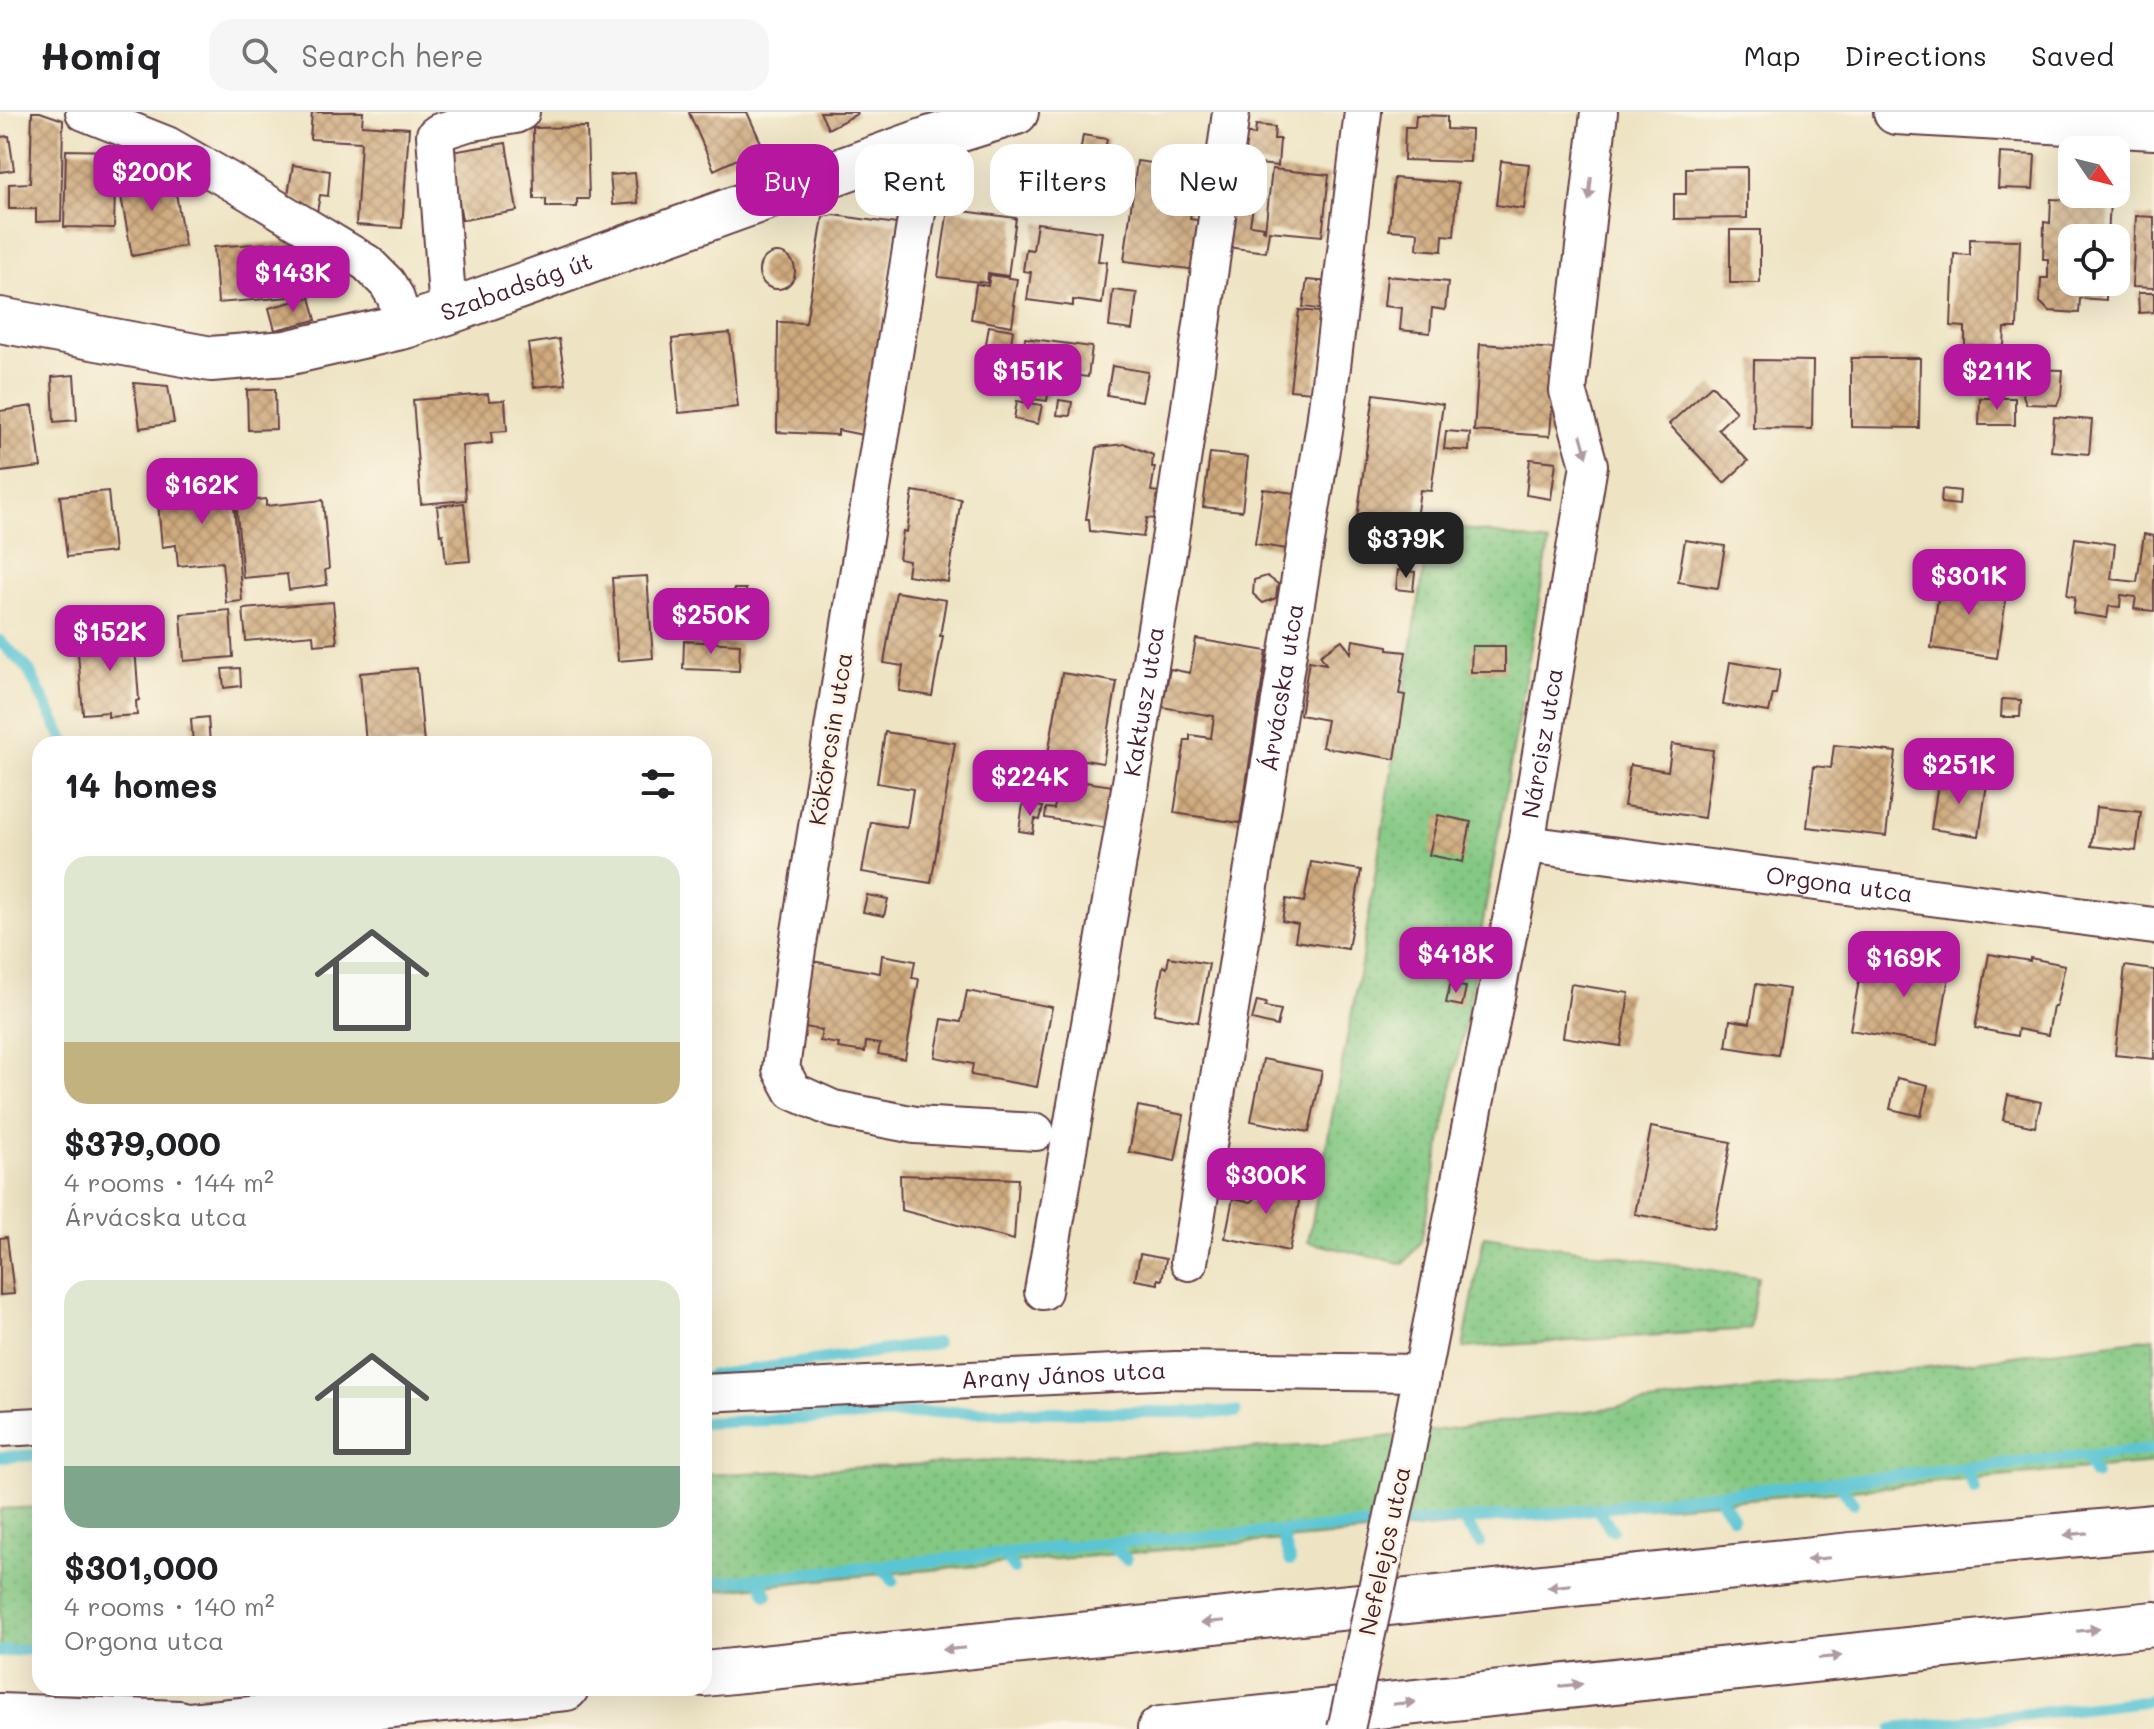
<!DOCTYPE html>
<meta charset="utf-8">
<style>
:root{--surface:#fff;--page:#f6f6f6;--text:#202124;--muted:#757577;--line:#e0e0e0;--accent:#b5179e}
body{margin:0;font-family:Mali,sans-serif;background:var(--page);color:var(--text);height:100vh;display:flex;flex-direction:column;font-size:30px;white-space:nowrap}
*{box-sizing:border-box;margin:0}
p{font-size:26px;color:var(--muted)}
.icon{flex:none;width:44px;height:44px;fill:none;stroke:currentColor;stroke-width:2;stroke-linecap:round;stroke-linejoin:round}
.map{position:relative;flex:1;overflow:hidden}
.side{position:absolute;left:32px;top:624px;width:680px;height:960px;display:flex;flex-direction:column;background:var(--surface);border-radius:24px;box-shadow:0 8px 32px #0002}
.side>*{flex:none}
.banner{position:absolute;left:736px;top:32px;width:760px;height:72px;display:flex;gap:16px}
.needle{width:52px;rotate:125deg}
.buttons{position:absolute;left:2058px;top:24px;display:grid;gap:16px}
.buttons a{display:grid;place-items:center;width:72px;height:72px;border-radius:16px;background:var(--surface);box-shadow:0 8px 32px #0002;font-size:40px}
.price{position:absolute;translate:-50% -68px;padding:0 18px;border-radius:16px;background:var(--accent);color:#fff;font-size:26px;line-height:52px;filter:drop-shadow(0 2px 4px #0008)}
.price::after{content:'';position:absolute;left:50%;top:48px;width:24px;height:18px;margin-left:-12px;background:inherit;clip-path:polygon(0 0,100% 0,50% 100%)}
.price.on{background:#222;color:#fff}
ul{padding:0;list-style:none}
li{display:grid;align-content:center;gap:16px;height:424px;padding:0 32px}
li span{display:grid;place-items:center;height:248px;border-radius:24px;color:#555}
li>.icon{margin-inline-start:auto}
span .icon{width:144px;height:144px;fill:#fffc;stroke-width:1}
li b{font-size:34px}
h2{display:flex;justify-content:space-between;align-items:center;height:96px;padding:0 32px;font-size:34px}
.pill{padding:0 28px;border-radius:24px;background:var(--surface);box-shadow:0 8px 32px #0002;font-size:28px;line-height:72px}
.pill.on{background:var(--accent);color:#fff}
header{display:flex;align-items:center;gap:48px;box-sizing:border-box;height:112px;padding:0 40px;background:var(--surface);border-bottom:2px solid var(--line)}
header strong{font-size:38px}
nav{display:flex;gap:44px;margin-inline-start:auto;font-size:28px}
.search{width:560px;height:72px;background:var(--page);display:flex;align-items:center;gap:20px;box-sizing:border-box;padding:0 28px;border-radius:24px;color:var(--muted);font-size:30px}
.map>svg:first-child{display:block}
.grass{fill:url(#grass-dots);stroke:#667457;stroke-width:2}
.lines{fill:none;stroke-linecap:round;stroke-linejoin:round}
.stream{stroke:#5ac5d4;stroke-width:12}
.building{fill:url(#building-cross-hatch)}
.street-casing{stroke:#633d42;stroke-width:40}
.secondary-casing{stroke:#633d42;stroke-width:48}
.highway-casing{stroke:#633d42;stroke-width:48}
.street{stroke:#fff;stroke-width:36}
.secondary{stroke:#fff;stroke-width:44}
.highway{stroke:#fff;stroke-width:44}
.street-bridge-casing{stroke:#633d42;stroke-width:40;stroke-linecap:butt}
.street-bridge{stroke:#fff;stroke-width:36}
.oneway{fill:#ae9aa0}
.labels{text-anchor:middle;stroke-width:6;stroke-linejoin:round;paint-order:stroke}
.street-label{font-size:24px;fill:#4a1f2b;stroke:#fcf5e5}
</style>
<header>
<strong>Homiq</strong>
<div class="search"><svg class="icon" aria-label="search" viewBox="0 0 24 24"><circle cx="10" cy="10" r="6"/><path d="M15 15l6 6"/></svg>Search here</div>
<nav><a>Map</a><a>Directions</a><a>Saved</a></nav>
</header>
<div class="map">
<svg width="2154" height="1617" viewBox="0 0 2154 1617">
<defs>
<pattern id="grass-dots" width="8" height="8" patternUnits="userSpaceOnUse" patternTransform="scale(2)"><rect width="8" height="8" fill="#83c883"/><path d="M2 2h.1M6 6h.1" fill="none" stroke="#73ab71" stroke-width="1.8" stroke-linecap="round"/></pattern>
<pattern id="building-cross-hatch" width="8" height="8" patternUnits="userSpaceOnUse" patternTransform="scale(2)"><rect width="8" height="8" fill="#cfaa7e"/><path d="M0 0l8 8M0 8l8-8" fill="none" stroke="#aa8a67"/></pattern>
</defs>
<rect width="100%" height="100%" fill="#fcf5e5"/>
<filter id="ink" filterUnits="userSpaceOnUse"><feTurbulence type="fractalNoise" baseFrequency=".0125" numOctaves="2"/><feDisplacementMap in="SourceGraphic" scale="16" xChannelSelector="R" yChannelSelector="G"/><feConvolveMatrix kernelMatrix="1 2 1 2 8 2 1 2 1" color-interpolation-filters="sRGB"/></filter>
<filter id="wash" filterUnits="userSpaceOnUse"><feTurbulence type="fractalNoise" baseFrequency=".006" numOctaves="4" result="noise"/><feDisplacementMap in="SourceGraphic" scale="32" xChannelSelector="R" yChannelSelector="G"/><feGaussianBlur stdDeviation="1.8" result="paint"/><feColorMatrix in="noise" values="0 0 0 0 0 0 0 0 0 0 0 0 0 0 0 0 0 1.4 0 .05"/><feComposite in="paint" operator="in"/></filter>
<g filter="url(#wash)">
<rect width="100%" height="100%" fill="#eee4c4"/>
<path class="grass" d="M1431,411L1549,431L1467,901L1421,1129L1404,1152L1308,1130L1361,853Z
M1484,1124L1758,1165L1750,1217L1463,1236Z
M2154,1226V1351L1458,1413L848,1465L704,1480V1363L1323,1333Z
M40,1395V1538L0,1540V1397Z"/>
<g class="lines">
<path class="stream" d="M0,529L28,557L66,632
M710,1264L936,1231
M704,1311L947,1300H1236
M2086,1344L2095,1363
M0,1345L40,1343
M1966,1356L1975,1378
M1838,1370L1853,1391
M1717,1382L1733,1405
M1597,1397L1612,1418
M1463,1408L1480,1431
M1281,1420L1290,1448
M1110,1431L1126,1447
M1002,1441L1014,1457
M881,1454L893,1469
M759,1466L767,1483
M704,1472L1105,1431L1560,1401L1717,1382L2154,1337
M0,1540L40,1536
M1893,1617L2154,1588"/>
</g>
<g id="blocks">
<path class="building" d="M32,0H40L63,8L61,109L36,110V97H9V72L30,71Z
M312,0H363L362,13L409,16L402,116L356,113L361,30L310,27Z
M691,0H747L763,35L714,58L689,1Z
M820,0H856L857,2L828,17Z
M1416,3L1447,4V17L1471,18L1470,50L1404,48L1405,15H1415Z
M1256,13L1275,15L1274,27H1280L1278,54L1240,50L1243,21L1255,23Z
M587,15L589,87H577V95H546V87H534L533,16Z
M1083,23L1107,27L1102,57L1078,53Z
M9,24L14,58L0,60V25Z
M506,31L517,99L462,108L451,40Z
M66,38L116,39L114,116L64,115Z
M2000,41L2035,43L2033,77L1998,76Z
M1137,49L1197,57L1190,107L1203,109L1197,158L1124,149Z
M1501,49L1529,52L1524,97L1496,93Z
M293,53L330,59L328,84L320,83L317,100L288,82Z
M1747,55V106L1674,107V82H1686V56Z
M1272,57L1329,63L1322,124L1269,119L1266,140L1226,135L1233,85L1254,88L1250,113L1264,115L1263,118L1265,119Z
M172,58L185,134L132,144L118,68Z
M635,61L638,91L613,93L610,63Z
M1394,66L1458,71L1454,124L1443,123L1442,139L1417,137L1418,120L1389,118Z
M2078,82L2086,83L2091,88L2110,89L2108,126H2072V170H2106V188L2080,186L2079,201L2049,199L2040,190L2041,166H2048V147H2043L2044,110L2050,111L2051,87L2071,88Z
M948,97L1016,106L1008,164L988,161L987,171L938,165Z
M834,103L897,112L879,222L873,275L863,323L838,318V323L777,320L778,210L806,211L823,105Z
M2136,104L2154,105V176L2132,175Z
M1037,111L1102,120L1098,149L1107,150L1102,192L1073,188V194L1027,188L1031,160L1023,159L1026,137L1033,138Z
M1730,118H1760V171H1730Z
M1970,127L2020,128L2017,216H2005L2004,234L1965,233V215L1951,214L1954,142L1970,143Z
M297,129L301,184L218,191L214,135Z
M759 159a18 18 0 1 1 36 0a18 18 0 1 1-36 0Z
M990,163L1017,167L1013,193H1015L1012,214L971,207L976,172L988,174Z
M1387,164L1448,170L1445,198L1432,196L1430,221L1400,218L1402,196L1384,194Z
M1307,168L1330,170L1326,198L1303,195Z
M1113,178L1137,181L1132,218L1109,215Z
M2138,181H2154V200L2139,201Z
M310,185L316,208L275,218L269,196Z
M1299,198L1328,201L1313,280L1290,278Z
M989,214L1013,218L1007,260L982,256Z
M730,221L738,295L679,301L672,227Z
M1025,226L1092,235L1088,265L1071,263L1069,279L1049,277L1047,289L1032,287L1034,274L1019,272Z
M559,227L566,272L534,275L528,232Z
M1480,232L1556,237L1550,324L1474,319Z
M1851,246H1920L1919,316L1851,315Z
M1754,248L1813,249L1812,317L1753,316Z
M1112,254L1148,260L1142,289L1107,283Z
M2025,257L2063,258L2061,284L2057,293L2026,292L2023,283Z
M74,263L77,308L54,310L52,265Z
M134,271L168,274L174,311L140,316Z
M1712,273L1736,300L1718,317L1748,349L1724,371L1669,312Z
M275,277L276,317L248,318L247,278Z
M488,282L489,289L505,288L507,319L491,320L492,331L462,334L466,388L421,392L413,288Z
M1374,282L1443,292L1431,379L1420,378L1415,414L1357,406Z
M1980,286H2015V313H1979Z
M1059,288L1072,290L1070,304L1057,303Z
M1017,289L1042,293L1038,312L1014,307Z
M33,294L41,355L0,360V299Z
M2054,305L2092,308L2089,342L2051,339Z
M1446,319L1470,321L1469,339L1444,337Z
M1126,332L1153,343L1152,355H1155L1151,379L1159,380L1155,407L1147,406L1143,425L1090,419L1089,407H1086L1097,335Z
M1210,341L1248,345L1242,399L1203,395Z
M1530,347L1556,350L1551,387L1526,383Z
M218,364V370L232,369L242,489L226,491L222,450L178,454L176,433L162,435L156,369Z
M1263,377L1295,381L1287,437L1255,432Z
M1942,377L1960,379L1959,393L1941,391Z
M108,379L114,440L67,445L60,384Z
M913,379L961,387L948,470L907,463L909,449L899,447L903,419L907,420Z
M266,387V394L323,388L329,457L325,458L327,473L289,478L287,462L243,466L236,390Z
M464,391L470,449L446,451L443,422L440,423L437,394Z
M2144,422L2154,424V499L2134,497L2136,485L2121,483L2120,495L2109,494L2107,506L2073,501L2075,485L2067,483L2075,426L2115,432L2111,467L2137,470Z
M1685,428L1725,434L1718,476L1678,470Z
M1398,458L1415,460L1413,479L1396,477Z
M647,464L653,546L618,549L612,466Z
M1267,464L1278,472L1276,486L1263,491L1253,482L1254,468Z
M1941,465L2008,475L1997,546L1931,536Z
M734,477H746L747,498H734Z
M896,480L946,488L940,524H943L932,584L899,579L903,554L884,551Z
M333,490L337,531L314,533L313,523L246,529L243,497Z
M724,493L725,511L701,512L700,494Z
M230,498L233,545L184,549L181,502Z
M133,510L139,588L136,589L137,603L108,605V600L83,602L77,529L108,526L107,513Z
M1196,527L1267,539L1240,711L1174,701L1185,628H1190V623L1211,626L1214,604L1162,595L1170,557L1190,561Z
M1342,528L1351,541L1353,528L1388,534V538L1406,540L1399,582L1405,583L1395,647L1322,635L1327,608L1300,603L1309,549L1326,552L1320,543Z
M684,529L740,532L739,559L683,557Z
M1472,534H1505V560H1471Z
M1730,550L1780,558L1776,582H1773L1769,600L1723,593Z
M240,556L241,574L224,576L222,557Z
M417,556L424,632H366L360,561Z
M1062,561L1117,570L1103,651L1048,642Z
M2002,587L2021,588L2020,605H2001Z
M208,605L210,632H193L191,607Z
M885,620L955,631L931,771L862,760L871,710L907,716L913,677L877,671Z
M1672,632L1713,638L1704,706L1624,694L1630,653L1668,659Z
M1834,633L1896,640L1886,724L1807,715L1814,654L1831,656Z
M1939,665L1987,672L1979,724L1931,717Z
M1064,667L1113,674L1107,716L1045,706L1046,696L1054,697L1056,687L1061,688Z
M1023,692L1043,695L1040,708L1035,707L1033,721L1019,719Z
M2096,695L2141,700L2136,739L2091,734Z
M1438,703L1471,710L1463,750L1429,743Z
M1311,750L1361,758L1348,837L1295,829L1298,812L1282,809L1286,787L1304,790Z
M867,783L888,787L884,804L863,800Z
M1901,839L1952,847L1937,933L1850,918L1859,869L1864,870L1899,847Z
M1989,842L2030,849V846L2065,853L2056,895H2053L2048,923L2018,917L2017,924L1975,916Z
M882,843L915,849L912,866L919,867L905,947L878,942L880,932L866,930L865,940L838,936L839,932L820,929L822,918L799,914L811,849L880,861Z
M1169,845L1209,852L1198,910L1154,902L1163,854L1167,856Z
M2125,854L2154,858V947L2115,943Z
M1571,872L1629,881L1621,934L1563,925Z
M1756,872L1789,877L1778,943L1726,935L1730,908L1750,911Z
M1450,873L1466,875L1462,894L1446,891Z
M967,879L1052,895L1037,975L971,963L973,952L935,945L942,907L961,910Z
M1257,889L1266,891L1265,895L1281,898L1277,914L1252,908Z
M1263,947L1322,959L1309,1020L1251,1009Z
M1897,966L1928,973L1921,1004L1890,997Z
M2008,983L2041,990L2035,1015L2003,1008Z
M1138,994L1184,1003L1175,1049L1129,1040Z
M1651,1015L1731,1030L1714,1117L1635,1102Z
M900,1063L1018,1067L1014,1128L901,1098Z
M1261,1066L1302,1075L1289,1139L1225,1126L1233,1086L1251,1090L1257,1085Z
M7,1125L14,1182L0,1183V1126Z
M1140,1142L1166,1147L1162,1168L1158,1167V1172L1135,1168Z"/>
</g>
</g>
<g filter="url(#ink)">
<use href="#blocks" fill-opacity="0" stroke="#633d42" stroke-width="2"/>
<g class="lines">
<g class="street-casing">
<g id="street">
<path d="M84,0L167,33L237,73L367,151L387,171L395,184L405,214"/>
<path d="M929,27L796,844L781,957L793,979L833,997L915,1013L1036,1020"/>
<path d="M448,200L435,23L439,20L467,11L515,3L521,0"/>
<path id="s1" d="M1526,732L2154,814"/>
<path id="s2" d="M1189,1150L1325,312L1363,0"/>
<path id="s3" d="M1043,1179C1113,787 1180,395 1231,0"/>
<path id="s4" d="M704,1281L1175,1258L1422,1261"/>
<path d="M0,1316L40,1314"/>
<path id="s5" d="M1403,1358L1526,732L1589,353L1568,279L1599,0"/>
</g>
</g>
<g class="secondary-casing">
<g id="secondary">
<path d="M1896,0L2154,15"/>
<path id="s6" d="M0,208L211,247L286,241L405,214L448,200L929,27L1016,0"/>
</g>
</g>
<g class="highway-casing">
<path id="highway" d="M704,1562L1851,1443L2154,1415
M0,1604L179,1611
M148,1617L566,1576
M1160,1617L2154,1512"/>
</g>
<use href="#street" class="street"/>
<use href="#secondary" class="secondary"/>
<use href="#highway" class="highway"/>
<g class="street-bridge-casing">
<path id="street-bridge" d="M1346,1617L1403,1358"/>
</g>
<use href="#street-bridge" class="street-bridge"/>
</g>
<defs><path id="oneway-solid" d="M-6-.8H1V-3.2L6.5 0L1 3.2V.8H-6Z" transform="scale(2)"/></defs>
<g class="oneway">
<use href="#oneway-solid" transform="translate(1590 77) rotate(96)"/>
<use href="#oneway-solid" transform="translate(1584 334) rotate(74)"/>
<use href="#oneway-solid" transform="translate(2076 1422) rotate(175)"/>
<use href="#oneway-solid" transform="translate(1818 1447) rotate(174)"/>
<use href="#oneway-solid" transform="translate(1559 1474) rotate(174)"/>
<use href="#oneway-solid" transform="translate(1213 1510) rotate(174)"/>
<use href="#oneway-solid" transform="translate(2088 1518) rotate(-6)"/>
<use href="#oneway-solid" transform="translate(954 1537) rotate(174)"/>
<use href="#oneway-solid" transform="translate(1830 1545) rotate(-6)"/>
<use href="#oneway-solid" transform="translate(1571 1573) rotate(-6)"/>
<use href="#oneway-solid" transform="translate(1404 1591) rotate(-6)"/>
</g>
</g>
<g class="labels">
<g class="street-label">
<text dy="8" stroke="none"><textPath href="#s6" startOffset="530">Szabadság út</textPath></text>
<text dy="8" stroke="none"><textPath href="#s2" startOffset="582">Árvácska utca</textPath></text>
<text dy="8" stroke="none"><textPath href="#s3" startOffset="598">Kaktusz utca</textPath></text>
<text transform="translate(831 627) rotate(-81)" y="8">Kökörcsin utca</text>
<text dy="8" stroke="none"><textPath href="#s5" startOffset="740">Nárcisz utca</textPath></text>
<text dy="8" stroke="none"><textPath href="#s1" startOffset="316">Orgona utca</textPath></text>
<text dy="8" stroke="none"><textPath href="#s4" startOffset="360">Arany János utca</textPath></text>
<text transform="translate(1385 1439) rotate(-78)" y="8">Nefelejcs utca</text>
</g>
</g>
</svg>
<div class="buttons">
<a><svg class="needle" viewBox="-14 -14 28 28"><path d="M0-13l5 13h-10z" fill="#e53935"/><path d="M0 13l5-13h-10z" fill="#757577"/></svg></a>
<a><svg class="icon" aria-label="locate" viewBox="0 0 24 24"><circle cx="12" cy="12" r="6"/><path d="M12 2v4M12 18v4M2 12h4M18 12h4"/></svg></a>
</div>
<b class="price" style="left:152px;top:101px">$200K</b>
<b class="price" style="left:293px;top:202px">$143K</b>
<b class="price" style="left:1028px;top:300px">$151K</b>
<b class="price" style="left:1997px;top:300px">$211K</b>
<b class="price" style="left:202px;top:414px">$162K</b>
<b class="price on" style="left:1406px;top:468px">$379K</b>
<b class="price" style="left:1969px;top:505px">$301K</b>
<b class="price" style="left:711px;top:544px">$250K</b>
<b class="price" style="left:110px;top:561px">$152K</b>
<b class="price" style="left:1959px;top:694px">$251K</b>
<b class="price" style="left:1030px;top:706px">$224K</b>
<b class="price" style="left:1456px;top:883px">$418K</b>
<b class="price" style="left:1904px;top:887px">$169K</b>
<b class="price" style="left:1266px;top:1104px">$300K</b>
<div class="banner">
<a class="pill on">Buy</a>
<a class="pill">Rent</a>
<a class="pill">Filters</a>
<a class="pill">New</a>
</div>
<section class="side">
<h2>14 homes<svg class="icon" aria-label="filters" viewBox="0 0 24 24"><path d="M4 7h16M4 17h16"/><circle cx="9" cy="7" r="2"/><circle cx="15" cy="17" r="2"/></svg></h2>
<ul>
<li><span style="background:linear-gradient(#dfe7d0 75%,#c2b280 0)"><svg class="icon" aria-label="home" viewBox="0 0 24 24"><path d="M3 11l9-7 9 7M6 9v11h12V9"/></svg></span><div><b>$379,000</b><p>4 rooms · 144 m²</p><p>Árvácska utca</p></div></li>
<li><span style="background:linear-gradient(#dfe7d0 75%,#7fa58c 0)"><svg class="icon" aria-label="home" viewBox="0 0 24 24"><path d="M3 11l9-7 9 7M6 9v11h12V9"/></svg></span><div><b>$301,000</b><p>4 rooms · 140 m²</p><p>Orgona utca</p></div></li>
</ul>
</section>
</div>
